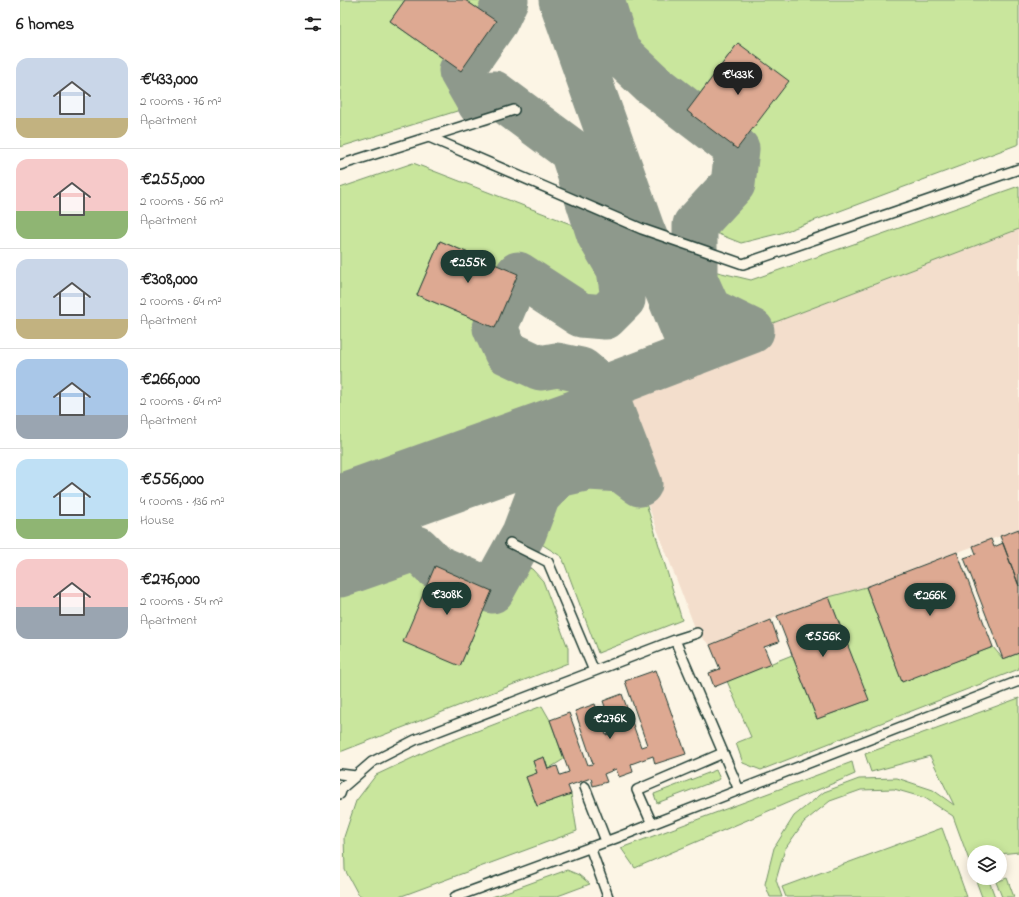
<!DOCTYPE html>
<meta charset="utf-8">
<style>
:root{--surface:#fff;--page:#f6f6f6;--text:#222;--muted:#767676;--line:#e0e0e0;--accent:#1f3d34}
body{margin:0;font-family:"Indie Flower",sans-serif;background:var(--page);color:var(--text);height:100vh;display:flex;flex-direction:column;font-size:15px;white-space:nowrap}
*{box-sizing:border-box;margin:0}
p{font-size:13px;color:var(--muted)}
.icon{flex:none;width:22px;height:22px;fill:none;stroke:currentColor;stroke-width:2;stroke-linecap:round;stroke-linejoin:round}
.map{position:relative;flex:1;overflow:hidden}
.side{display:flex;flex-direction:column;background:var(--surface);width:340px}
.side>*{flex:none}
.tools{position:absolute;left:627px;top:845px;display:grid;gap:8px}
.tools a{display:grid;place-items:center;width:40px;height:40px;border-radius:50%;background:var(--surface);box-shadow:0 2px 10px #0003;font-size:20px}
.price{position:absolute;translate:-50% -34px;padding:0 9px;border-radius:14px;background:var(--accent);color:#fff;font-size:13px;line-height:26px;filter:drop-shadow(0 1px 2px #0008)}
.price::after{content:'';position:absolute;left:50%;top:24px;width:12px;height:9px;margin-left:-6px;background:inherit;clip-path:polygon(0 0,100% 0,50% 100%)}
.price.active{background:#222;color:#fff}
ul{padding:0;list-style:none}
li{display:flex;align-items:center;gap:12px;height:100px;padding:0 16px}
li+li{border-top:1px solid var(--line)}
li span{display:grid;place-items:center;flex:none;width:112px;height:80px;border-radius:12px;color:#555}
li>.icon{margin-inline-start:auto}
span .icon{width:48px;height:48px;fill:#fffc;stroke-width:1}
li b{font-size:17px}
h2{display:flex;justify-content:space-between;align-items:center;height:48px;padding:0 16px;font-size:17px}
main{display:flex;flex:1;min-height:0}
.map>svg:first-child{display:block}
.built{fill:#f3decc}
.green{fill:#c9e69d;stroke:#749268}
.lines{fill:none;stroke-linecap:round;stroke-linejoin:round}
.taxiway{stroke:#8e998c;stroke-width:45}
.building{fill:#dda992;stroke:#1f3d34}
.lane-casing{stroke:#1f3d34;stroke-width:12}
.lane{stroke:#fcf5e5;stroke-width:9}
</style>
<main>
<section class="side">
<h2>6 homes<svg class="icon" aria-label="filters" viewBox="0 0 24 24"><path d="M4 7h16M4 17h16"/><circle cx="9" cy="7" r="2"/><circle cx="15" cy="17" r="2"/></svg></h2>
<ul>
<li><span style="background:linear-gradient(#c9d6e8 75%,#c2b280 0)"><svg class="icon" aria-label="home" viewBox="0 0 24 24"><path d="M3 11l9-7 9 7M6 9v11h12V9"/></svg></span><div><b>€433,000</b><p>2 rooms · 76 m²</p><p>Apartment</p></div></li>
<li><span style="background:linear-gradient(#f6c9c9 65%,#8fb573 0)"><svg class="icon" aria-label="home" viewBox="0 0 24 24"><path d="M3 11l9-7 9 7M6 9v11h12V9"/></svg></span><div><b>€255,000</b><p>2 rooms · 56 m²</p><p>Apartment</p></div></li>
<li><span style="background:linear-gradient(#c9d6e8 75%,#c2b280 0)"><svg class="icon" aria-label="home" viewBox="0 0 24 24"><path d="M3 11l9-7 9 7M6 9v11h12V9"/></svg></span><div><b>€308,000</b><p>2 rooms · 64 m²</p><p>Apartment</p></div></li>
<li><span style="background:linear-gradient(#a9c7e8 70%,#9aa5b1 0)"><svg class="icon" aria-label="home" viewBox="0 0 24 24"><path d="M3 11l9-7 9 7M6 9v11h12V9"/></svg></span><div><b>€266,000</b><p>2 rooms · 64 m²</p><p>Apartment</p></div></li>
<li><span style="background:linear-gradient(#bfe0f5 75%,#8fb573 0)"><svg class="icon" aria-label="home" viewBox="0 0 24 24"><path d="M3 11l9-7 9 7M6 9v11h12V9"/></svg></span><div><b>€556,000</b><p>4 rooms · 136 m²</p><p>House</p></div></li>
<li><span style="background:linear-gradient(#f6c9c9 60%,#9aa5b1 0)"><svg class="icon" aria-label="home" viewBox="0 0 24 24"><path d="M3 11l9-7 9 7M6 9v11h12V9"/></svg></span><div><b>€276,000</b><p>2 rooms · 54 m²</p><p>Apartment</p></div></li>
</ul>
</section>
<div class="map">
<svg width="679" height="897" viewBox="0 0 679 897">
<rect width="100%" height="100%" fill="#fcf5e5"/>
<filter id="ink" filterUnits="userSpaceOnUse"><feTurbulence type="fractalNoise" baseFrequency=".025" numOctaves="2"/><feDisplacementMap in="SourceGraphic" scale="8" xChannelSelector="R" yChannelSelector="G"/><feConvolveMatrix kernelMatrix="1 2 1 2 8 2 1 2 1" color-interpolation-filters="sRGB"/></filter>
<g filter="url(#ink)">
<path class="built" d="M679,229V529L526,587L489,597L437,616L431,620L370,645L357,633L263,388Z"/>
<path class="green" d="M0,0H65L50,21L121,71L140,104L0,147Z
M125,0H141L156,21Z
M274,0H679V144L441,233L401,243L363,228L398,185L397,149L398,43L352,104L317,74L287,46Z
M73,163L259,235L279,269L283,299L265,317L241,315L178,274L100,241L77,295L155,328L171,362L200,368L217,365L241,370L263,388L250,407L0,496V188Z
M679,186V229L412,331L369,310L355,279L365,269L411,280Z
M249,468L281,470L300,484L342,620L258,653L222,557L184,533L198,496L218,475Z
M77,548L95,566L120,666L152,591L169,561L192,569L203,581L228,648V663L0,752V575Z
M526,587L562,681L653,647L663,659L679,653V669L421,770L403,763L396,743L411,737L387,681L452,655L477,719L528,700L489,597Z
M679,698V852L660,854V852H634V874L613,816L585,798L554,789L521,790L490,801L464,822L445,849L436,880L442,897H430L425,884L434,848L454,816L484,792L519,779L557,778L593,790L614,805L590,756L531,772L525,754Z
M202,706L210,720L224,759L208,769L204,757L193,761L197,773L186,777L197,806L231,794L237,831L59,897H23L18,894L5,870L4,837L16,801L36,775L98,746Z
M512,762L515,774L295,868L281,848Z
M376,770L380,779L317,803L314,794Z
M602,828L627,897H446L442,887Z
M227,870L239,875L250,884L215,897H152Z
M635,878H648L655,897H642Z
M667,878L674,897H662L656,882Z"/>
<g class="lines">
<path class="taxiway" d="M166,0L156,21L121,71L140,104L154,93L232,151L259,235L279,269L283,299L265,317L241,315L178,274L155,328L166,352L200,368L217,365L241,370L263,388L412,331L369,310L355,279V225L393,184L397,149L311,83L278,52L262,0
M221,0L302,229L353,354
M0,496L250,407L263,388L300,484L281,470L249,468L218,475L198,496L184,533L152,591L95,566L77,548L0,575
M0,531L243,444"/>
</g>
<path class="building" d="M65,0H125L156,21L121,71L50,21Z
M398,43L449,81L397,149L347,111Z
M100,241L178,274L155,328L77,295Z
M679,529V586L660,536Z
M651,539L654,547L663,543L679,586V653L663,659L624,558L636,554L633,546Z
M617,552L653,647L562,682L526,587Z
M95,566L152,591L120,666L63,642Z
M489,597L529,700L477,719L437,616Z
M431,620L439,642L424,647L431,664L374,687L369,673L380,669L370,645Z
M316,670L346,754L315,764L313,756L291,764L293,772L279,777L276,769L264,774L267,782L253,786L251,778L228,786L231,794L197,806L186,777L197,773L193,761L204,757L208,769L217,766L220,775L229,772L210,720L229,713L248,765L253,764L235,711L255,704L266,735L274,732L263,701L282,694L301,747L307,745L285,681Z"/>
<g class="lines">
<g class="lane-casing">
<path id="lane" d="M89,137L302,229L403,264L679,169
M0,165L174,110
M170,543L208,562L254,671
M335,640L357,633
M0,774L16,776
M245,787L266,841
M0,794L2,788L32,762L75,740L335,640L399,790
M312,824L297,790L383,753
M250,847L268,897
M115,897L276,838L679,681"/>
</g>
<use href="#lane" class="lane"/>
</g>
</g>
</svg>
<div class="tools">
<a><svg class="icon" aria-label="layers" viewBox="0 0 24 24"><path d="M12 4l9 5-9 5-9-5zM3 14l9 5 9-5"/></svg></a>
</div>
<b class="price active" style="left:398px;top:96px">€433K</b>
<b class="price" style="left:128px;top:284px">€255K</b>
<b class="price" style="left:107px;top:616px">€308K</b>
<b class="price" style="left:590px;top:617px">€266K</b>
<b class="price" style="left:483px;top:658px">€556K</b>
<b class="price" style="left:270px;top:740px">€276K</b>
</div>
</main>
